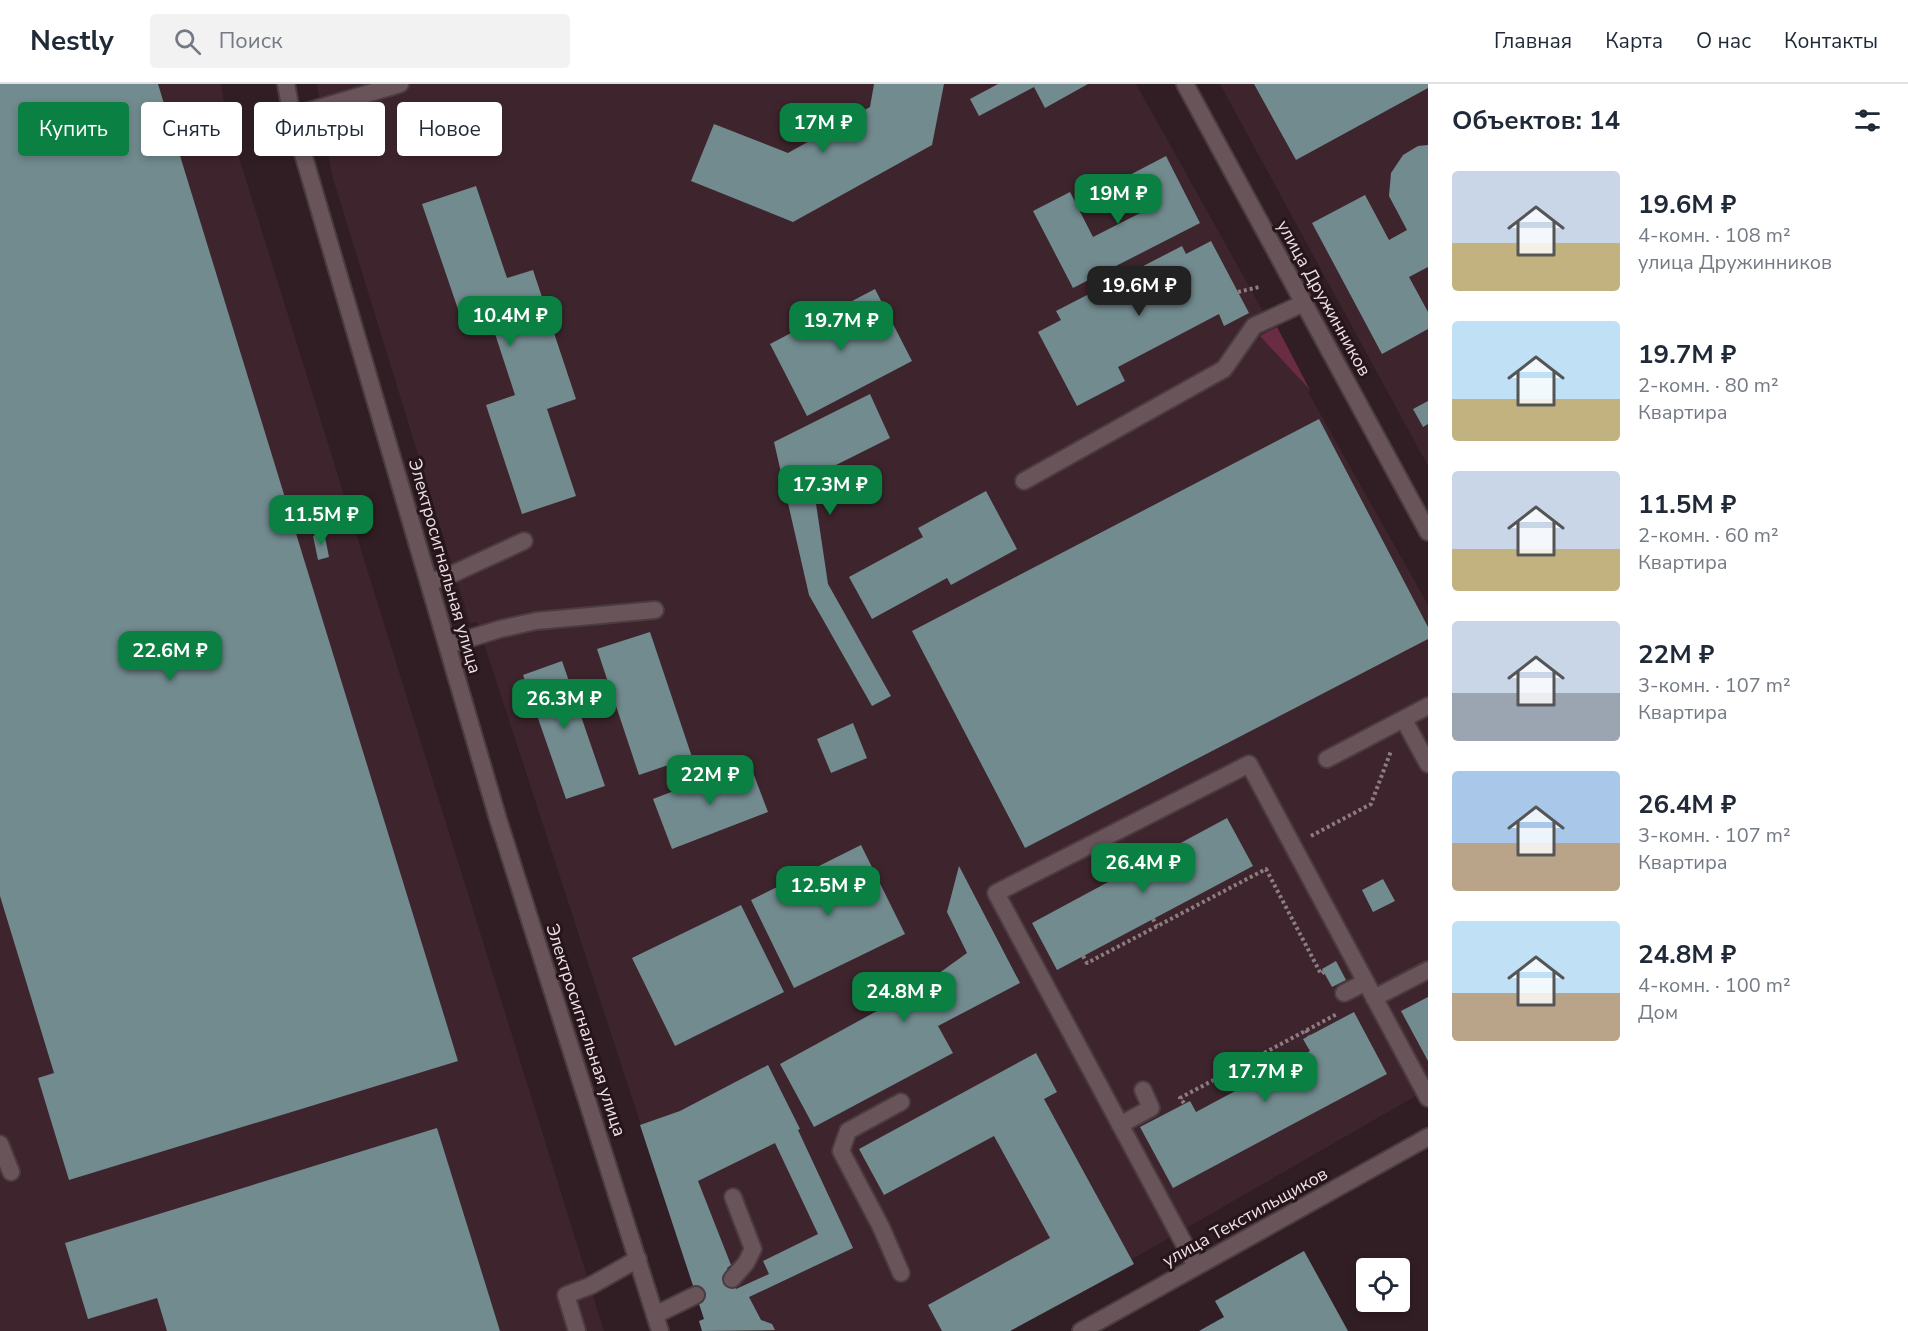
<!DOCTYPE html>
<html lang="ru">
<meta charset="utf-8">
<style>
:root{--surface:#fff;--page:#f2f2f3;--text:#1f2937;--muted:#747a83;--line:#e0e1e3;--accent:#0b8043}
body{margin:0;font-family:"Nunito Sans",sans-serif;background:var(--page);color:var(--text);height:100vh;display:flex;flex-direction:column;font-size:22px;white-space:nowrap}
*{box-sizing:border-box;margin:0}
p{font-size:20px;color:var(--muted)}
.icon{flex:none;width:33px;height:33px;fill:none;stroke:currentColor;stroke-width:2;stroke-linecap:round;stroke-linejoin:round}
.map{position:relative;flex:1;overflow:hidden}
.panel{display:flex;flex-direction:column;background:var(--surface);width:480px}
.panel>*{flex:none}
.hud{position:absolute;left:18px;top:18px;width:570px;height:54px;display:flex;gap:12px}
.controls{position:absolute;left:1356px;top:1174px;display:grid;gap:12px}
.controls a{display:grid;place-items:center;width:54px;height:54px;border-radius:6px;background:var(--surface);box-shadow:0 3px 9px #0003;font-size:30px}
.price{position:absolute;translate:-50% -51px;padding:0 14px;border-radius:12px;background:var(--accent);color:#fff;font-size:20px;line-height:39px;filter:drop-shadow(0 2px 3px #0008)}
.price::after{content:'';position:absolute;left:50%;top:36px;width:18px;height:14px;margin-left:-9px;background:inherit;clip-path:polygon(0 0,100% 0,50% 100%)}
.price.on{background:#222;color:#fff}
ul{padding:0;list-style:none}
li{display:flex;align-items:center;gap:18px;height:150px;padding:0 24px}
li span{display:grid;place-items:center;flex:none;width:168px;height:120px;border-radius:6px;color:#555}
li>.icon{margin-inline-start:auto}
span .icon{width:72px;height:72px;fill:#fffc;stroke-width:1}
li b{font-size:26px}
h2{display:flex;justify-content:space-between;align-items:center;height:72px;padding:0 24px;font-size:26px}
.tag{padding:0 21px;border-radius:6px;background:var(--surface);box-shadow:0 3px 9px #0003;font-size:21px;line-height:54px}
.tag.on{background:var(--accent);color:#fff}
header{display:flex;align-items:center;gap:36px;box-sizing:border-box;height:84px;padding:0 30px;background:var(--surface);border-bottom:2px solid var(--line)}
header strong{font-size:28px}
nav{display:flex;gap:33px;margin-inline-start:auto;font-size:21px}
.search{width:420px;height:54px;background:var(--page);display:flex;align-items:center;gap:15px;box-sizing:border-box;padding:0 21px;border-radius:6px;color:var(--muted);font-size:22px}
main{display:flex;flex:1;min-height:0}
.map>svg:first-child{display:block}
.built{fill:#3e252d}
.green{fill:#692c43}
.building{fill:#728b8f;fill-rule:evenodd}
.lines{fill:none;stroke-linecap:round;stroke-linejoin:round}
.service-casing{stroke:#4b3c41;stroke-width:20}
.minor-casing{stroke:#4b3c41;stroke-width:20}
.tertiary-casing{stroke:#4b3c41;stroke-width:20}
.path{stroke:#8c7d82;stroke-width:4;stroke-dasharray:3 3;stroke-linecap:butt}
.service{stroke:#69545a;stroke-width:16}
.minor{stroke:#69545a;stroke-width:16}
.tertiary{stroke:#69545a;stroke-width:16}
.labels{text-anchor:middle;stroke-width:6;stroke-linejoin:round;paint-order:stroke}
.street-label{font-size:18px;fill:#eee1e5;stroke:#26151a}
</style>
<header>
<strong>Nestly</strong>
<div class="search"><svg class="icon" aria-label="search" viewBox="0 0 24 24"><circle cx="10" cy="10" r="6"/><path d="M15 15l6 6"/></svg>Поиск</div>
<nav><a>Главная</a><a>Карта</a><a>О нас</a><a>Контакты</a></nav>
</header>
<main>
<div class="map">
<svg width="1428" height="1247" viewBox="0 0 1428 1247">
<rect width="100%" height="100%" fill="#301e24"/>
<path class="built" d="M0,0H221L227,35L604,1247H0Z
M317,0H1136L1302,297L1310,306L1308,308L1428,521V1005L1007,1247H708L477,538L470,539L332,91Z
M1220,0H1428V382Z"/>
<path class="green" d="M1277,243L1310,306L1260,252Z"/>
<path class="building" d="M0,0H158L458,977L69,1096L38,994L54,989L0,812Z
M874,0H944L932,61L793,138L691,97L714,40L788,69L870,23Z
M998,0H1088L1045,24L1034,3L979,32L970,15Z
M1254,0H1428V4L1296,76Z
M1428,61V183L1409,193L1428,228V245L1382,270L1312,139L1365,111L1389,156L1407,146L1389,112L1391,89L1403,71L1418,62Z
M1166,72L1200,139L1073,204L1033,127L1070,108L1093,153L1152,123L1145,110L1135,114L1124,94Z
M476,102L507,194L533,186L576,315L547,325L576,412L522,430L486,321L515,311L485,219L459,228L422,120Z
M1211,157L1249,229L1224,242L1219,230L1118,283L1125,297L1077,322L1038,248L1061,236L1056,227L1182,162L1186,170Z
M875,205L912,277L807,332L770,260Z
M870,310L890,354L812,393L828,500L891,612L872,622L809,511L774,358Z
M1428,317V340L1423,343L1413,325Z
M1319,335L1428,543V555L1025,764L912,547Z
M986,407L1017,465L951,501L947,494L872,535L849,493L923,453L918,444Z
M324,448L329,473L318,476L313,452Z
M650,548L692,673L639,691L597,565Z
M562,577L605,702L566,715L523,591Z
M853,639L867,674L831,689L817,655Z
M749,678L768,728L672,765L653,715Z
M1227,734L1253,782L1057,886L1032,839Z
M861,761L905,850L794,904L751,816Z
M959,782L1020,899L938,942L953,969L814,1043L780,980L917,905L967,869L947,828Z
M1383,795L1395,817L1373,828L1362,806Z
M741,821L784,908L675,962L632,874Z
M1336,877L1346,896L1332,903L1322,885Z
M1428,913V977L1401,927Z
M1354,928L1387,990L1173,1104L1140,1043L1190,1017L1196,1028L1310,967L1303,955Z
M1036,969L1057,1008L1044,1015L1134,1180L1010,1247H942L928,1221L1050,1154L994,1052L884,1111L859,1065Z
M768,981L800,1045L798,1046L853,1164L749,1213L761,1236L772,1240L775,1246L702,1247L699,1237L704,1235L640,1041L680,1027ZM775,1059L818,1150L763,1177L769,1190L736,1205L727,1184L731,1181L698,1097Z
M437,1044L500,1247H167L157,1214L88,1235L65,1159Z
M1304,1167L1348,1247H1199L1224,1233L1215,1217Z"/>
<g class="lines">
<g class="service-casing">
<path id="service" d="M292,32L400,0
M1024,397L1224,285L1254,242L1304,219
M429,498L446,493L524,457
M448,561L500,545L536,537L655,526
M1404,636L1428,680
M1327,675L1428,622
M1344,909L1366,898
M1374,914L1428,886
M1120,1041L1151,1024L1143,1006
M0,1060L11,1088
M1196,1182L996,809L1249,680L1428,1014
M901,1189L881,1143L841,1067L848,1047L901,1018
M732,1195L746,1179L753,1165L733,1113
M655,1231L696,1211
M577,1247L566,1211L590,1202L638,1175"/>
</g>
<g class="minor-casing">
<path id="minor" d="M1185,0L1428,448
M1081,1247L1428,1053"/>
</g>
<g class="tertiary-casing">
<path id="tertiary" d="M286,0L292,32L498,735L660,1247"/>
</g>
<path class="path" d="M1238,208L1259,203
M1311,752L1371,720L1391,667
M1153,835L1157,842
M1083,872L1087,879L1266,785L1321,890L1324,888
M1306,946L1309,952
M1242,980L1253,998
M1184,1019L1180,1014L1337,930"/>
<use href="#service" class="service"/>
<use href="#minor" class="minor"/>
<use href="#tertiary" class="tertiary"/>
</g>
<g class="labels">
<g class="street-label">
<text transform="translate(1324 214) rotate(61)" y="6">улица Дружинников</text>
<text transform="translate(445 482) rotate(74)" y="6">Электросигнальная улица</text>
<text transform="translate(586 946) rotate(72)" y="6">Электросигнальная улица</text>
<text transform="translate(1245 1133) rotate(-29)" y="6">улица Текстильщиков</text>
</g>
</g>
</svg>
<div class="controls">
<a><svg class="icon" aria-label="locate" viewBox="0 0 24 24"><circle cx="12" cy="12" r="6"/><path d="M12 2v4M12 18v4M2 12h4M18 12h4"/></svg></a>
</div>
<b class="price" style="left:823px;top:70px">17M ₽</b>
<b class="price" style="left:1118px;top:141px">19M ₽</b>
<b class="price on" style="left:1139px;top:233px">19.6M ₽</b>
<b class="price" style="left:510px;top:263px">10.4M ₽</b>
<b class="price" style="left:841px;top:268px">19.7M ₽</b>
<b class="price" style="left:830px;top:432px">17.3M ₽</b>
<b class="price" style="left:321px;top:462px">11.5M ₽</b>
<b class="price" style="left:170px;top:598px">22.6M ₽</b>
<b class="price" style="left:564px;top:646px">26.3M ₽</b>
<b class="price" style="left:710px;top:722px">22M ₽</b>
<b class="price" style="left:1143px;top:810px">26.4M ₽</b>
<b class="price" style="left:828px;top:833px">12.5M ₽</b>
<b class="price" style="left:904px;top:939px">24.8M ₽</b>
<b class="price" style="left:1265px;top:1019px">17.7M ₽</b>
<div class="hud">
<a class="tag on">Купить</a>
<a class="tag">Снять</a>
<a class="tag">Фильтры</a>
<a class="tag">Новое</a>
</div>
</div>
<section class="panel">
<h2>Объектов: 14<svg class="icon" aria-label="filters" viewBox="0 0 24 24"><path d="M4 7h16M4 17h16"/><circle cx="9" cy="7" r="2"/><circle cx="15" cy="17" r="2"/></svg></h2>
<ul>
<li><span style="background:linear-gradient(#c9d6e8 60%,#c2b280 0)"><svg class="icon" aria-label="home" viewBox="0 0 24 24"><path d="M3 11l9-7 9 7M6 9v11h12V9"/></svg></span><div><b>19.6M ₽</b><p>4-комн. · 108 m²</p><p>улица Дружинников</p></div></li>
<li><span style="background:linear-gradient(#bfe0f5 65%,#c2b280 0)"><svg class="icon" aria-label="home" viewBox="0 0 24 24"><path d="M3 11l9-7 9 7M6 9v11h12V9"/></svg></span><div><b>19.7M ₽</b><p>2-комн. · 80 m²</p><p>Квартира</p></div></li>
<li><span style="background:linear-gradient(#c9d6e8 65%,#c2b280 0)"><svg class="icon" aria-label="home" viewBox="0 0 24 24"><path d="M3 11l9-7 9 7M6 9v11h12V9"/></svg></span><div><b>11.5M ₽</b><p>2-комн. · 60 m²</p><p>Квартира</p></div></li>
<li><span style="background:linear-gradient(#c9d6e8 60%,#9aa5b1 0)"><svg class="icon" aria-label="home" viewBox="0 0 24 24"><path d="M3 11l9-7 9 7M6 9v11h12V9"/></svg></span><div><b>22M ₽</b><p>3-комн. · 107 m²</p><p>Квартира</p></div></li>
<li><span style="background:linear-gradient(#a9c7e8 60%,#b9a48a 0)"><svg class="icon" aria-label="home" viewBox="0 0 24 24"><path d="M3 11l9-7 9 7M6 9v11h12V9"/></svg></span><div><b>26.4M ₽</b><p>3-комн. · 107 m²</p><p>Квартира</p></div></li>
<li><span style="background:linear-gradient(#bfe0f5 60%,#b9a48a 0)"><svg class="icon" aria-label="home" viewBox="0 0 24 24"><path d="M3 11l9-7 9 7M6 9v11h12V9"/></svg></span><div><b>24.8M ₽</b><p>4-комн. · 100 m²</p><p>Дом</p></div></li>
</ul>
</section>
</main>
